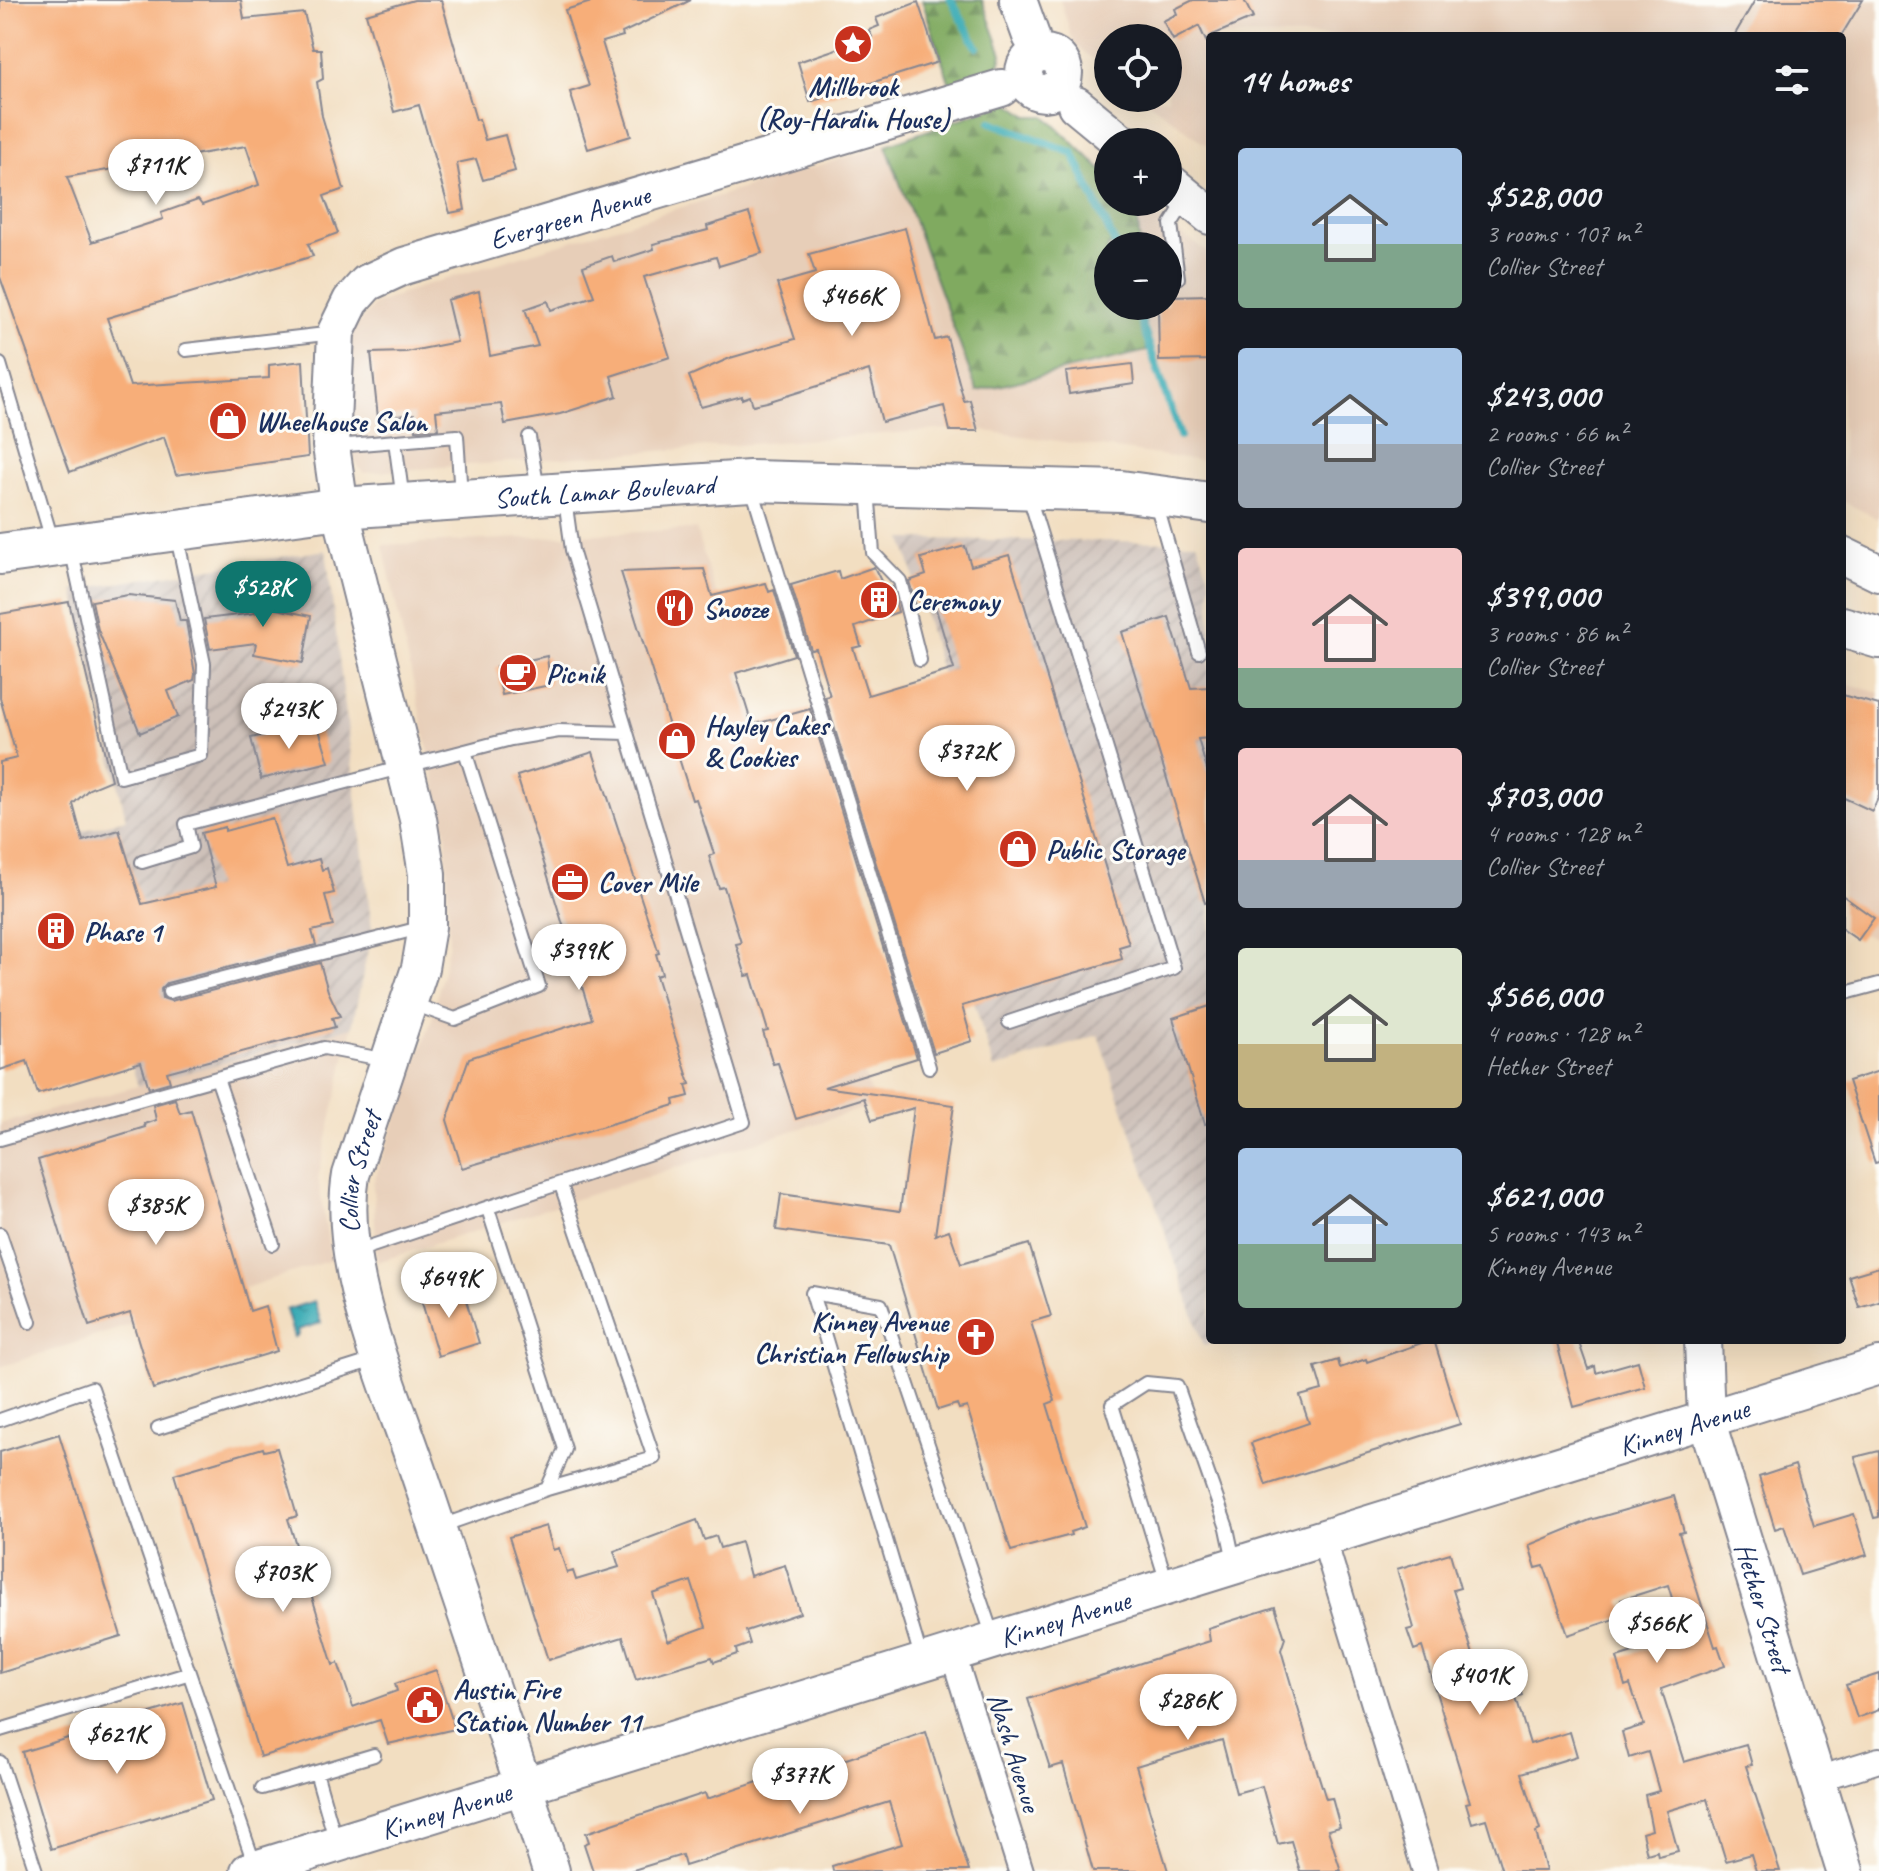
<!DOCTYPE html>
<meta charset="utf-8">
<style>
:root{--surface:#171b24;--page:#242831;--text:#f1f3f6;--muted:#9ea1a6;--accent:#0f766e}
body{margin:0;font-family:Caveat,sans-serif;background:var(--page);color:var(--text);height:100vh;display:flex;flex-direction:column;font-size:30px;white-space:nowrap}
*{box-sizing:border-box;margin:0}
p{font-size:26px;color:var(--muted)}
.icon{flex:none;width:44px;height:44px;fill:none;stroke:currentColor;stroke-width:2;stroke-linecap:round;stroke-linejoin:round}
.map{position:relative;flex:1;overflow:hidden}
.side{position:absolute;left:1206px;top:32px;width:640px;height:1312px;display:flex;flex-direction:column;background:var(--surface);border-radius:8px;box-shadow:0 8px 32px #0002}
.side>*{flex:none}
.controls{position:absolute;left:1094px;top:24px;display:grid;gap:16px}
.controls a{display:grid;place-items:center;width:88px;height:88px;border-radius:50%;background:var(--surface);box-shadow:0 8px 32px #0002;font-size:40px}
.price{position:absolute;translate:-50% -68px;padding:0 18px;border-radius:28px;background:#fff;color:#222;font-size:26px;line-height:52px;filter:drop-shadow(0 2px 4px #0008)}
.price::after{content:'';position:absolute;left:50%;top:48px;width:24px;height:18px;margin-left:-12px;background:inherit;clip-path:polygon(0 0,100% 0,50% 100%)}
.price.selected{background:var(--accent);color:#fff}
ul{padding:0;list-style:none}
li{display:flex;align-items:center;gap:24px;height:200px;padding:0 32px}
li span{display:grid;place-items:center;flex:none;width:224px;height:160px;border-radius:8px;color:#555}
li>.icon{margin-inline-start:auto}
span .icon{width:96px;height:96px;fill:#fffc;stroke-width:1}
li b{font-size:34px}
h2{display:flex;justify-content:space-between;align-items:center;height:96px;padding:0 32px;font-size:34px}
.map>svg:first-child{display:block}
.built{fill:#e7ceb8}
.industrial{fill:url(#industrial-furrows)}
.forest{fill:url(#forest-firs);stroke:#4e6c5f;stroke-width:2}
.water{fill:url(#water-ripples);stroke:#2a6c89;stroke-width:2}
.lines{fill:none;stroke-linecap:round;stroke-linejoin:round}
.stream{stroke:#39aab4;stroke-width:8}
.building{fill:#f7ae79;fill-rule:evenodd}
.lane-casing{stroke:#868690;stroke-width:16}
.street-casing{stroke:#868690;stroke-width:28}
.secondary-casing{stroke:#868690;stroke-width:40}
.primary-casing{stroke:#868690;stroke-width:44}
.lane{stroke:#fff;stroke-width:12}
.street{stroke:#fff;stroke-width:24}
.secondary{stroke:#fff;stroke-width:36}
.primary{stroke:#fff;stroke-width:40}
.labels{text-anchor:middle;stroke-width:6;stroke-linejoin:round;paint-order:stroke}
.poi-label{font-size:28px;font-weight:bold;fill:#1b2f5e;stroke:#fdfcf7;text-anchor:start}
.street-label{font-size:28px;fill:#1b2f5e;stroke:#fdfcf7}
</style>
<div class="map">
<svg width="1879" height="1871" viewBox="0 0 1879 1871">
<defs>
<pattern id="industrial-furrows" width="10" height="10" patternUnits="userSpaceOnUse" patternTransform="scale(2)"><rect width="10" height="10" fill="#cec1b9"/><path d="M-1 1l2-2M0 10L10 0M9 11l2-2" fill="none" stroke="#b0a6a1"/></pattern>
<pattern id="forest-firs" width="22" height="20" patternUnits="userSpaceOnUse" patternTransform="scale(2)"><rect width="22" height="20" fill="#80aa60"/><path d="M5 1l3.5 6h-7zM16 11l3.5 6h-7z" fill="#688b52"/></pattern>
<pattern id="water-ripples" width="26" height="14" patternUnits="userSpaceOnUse" patternTransform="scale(2)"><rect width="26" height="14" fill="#39aab4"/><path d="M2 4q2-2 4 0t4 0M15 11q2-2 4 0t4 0" fill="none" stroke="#2f8b96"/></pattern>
</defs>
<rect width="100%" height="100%" fill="#fdfcf7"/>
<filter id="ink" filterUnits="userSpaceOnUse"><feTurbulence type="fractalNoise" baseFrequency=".0125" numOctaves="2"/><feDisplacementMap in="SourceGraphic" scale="16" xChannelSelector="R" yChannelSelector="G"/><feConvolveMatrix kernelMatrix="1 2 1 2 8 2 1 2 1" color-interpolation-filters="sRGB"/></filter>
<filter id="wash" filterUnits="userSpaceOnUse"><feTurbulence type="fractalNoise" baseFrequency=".006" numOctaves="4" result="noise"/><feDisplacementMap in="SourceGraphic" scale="32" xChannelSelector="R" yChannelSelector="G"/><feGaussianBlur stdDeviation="1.8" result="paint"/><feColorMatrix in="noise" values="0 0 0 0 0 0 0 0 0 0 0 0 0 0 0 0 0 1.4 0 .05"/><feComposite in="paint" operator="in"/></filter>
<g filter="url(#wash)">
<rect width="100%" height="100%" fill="#f2dec1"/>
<path class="built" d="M1060,0H1879V519L1842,501V36H1210V148L1144,98H1168V38H1108V71L1074,44Z
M886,145L977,390L1147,351L1144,306H1168V246H1140L1136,203L1210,254V462L963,428L363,473L353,457L351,333L375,304L423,286Z
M696,529L874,1105L377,1262L373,1184L432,1019L449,943L446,831L383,545Z
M1842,682L1879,693V940L1842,927Z
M352,1027L318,1178L331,1260L0,1367V1124Z"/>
<path class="industrial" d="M903,539L1197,542L1210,580V1340H1221L1204,1346L1098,1035L994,1069L900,752L959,733Z
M326,550L372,929L352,1027L138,1086L63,836L126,819L74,590Z"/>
<path class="forest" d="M922,0H982L1002,54L997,72L951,87Z
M1008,102L1028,116H1045L1108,176V202L1136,203L1140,246H1108V306H1144L1147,351L977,391L886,145Z"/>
<path class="water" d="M314,1301L321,1323L297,1330L298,1335L294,1337L286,1310Z"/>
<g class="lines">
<path class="stream" d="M951,0L977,47
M991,122L1073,153L1116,246
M1136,306L1180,436"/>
</g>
<g id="blocks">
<path class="building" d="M0,0H241L244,19L304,13L313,49H321L323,79L317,82L322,116L344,189L324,196L338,233L308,244L313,256L107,318L130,386L269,378V365L303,361L308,457L176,475L164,437L70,472L0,277ZM246,146L259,185L202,205L198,200L161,213L163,219L92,242L67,177Z
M414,0H441L476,120L479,119L485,140L505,135L515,171L483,180L476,159L457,163L465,210L450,213L419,105L394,112L366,14Z
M598,0H691L622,33L623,36L602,42L631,136L588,149L570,92L589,86L565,10Z
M1193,0H1244L1253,18L1210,36L1206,41L1199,26L1173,40L1163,21L1177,14L1175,9Z
M1755,0H1863L1841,36H1734Z
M918,2L938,62L810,102L798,62L872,37L869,30L879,26L876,18Z
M749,213L762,253L719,266L716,257L644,277L670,357L611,376L617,396L560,414L505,424L501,404L436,411L438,429L416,430L414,414L378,418L371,353L406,352L457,342L447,300L479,291L490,356L538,346L525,309L548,301L551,310L594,296L583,266L612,256L614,262L654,249L653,244L708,230L707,226Z
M905,228L935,340L947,337L964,401L970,400L978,431H950L944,406L882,422L869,370L767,402L753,405L750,396L742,399V396L701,407L689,376L730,358L795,339L777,284L815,273L809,254Z
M1210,295V360L1159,361L1158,306H1168V296Z
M1132,364L1134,384L1069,394L1066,372Z
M965,546L971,566L1009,555L1129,944L1119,947L1122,959L962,1006L972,1041L934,1053L825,697L830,696L816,649L811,650L791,585L838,571L840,579L874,567L885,589L892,587L898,612L855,627L861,646L853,648L868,695L954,669L933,599L916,606L909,581L926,575L921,558Z
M704,569L712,596L766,583L769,592L774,590L794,655L736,673L752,725L810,709L917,1058L824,1087L954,1105L935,1235L949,1230L961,1264L1029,1244L1051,1316L1031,1322L1055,1401L1047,1404L1085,1527L1070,1532L1071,1535L1011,1551L967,1407L959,1409L957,1404L938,1410L889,1245L776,1230L781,1194L900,1211L914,1108L872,1120L864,1098L796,1119L778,1063L773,1064L763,1032L768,1031L751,975L746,976L736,944L741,943L724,887L719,888L709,856L714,854L696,799L692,800L621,572Z
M273,584L276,609L311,616L303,663L254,654L256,643L210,649L204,619L255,613L252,586Z
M128,595L175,600L180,621H186L195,674L194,680L168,691L178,717L140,733L98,630L92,601Z
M69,602L111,780L89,789L73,804L83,841L119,830L142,904L216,887L201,833L225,827V831L272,818L287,868L319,859L322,870L327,868L334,893L325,895L333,926L312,931L316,945L167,983L161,989L162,998L171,1001L320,963L328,991L340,1016L332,1018L335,1027L167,1072L170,1082L149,1088L141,1062L38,1094L27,1061L0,1070V762L17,758L0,698V614Z
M1169,617L1191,688L1210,687V738L1198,739L1210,780V902L1205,903L1122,632Z
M547,656L550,685L502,695L496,667Z
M1842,695L1879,705V796L1872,811L1842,797Z
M317,723L329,762L261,779L251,738Z
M593,752L659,953L656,954L662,974L656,976L690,1084L686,1085L689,1096L674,1100L675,1105L462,1168L447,1120L469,1058L592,1019L517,776Z
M1842,895L1874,918L1858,940L1842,929Z
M1210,1006V1123L1205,1124L1173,1018Z
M1879,1071V1162L1875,1163L1848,1081Z
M175,1099L180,1113L191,1110L250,1311L265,1306L277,1351L153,1389L130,1313L89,1326L38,1160L145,1127L144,1124L156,1120L153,1105Z
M1879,1267V1301L1859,1307L1849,1276Z
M461,1284L479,1343L438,1356L420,1296Z
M1430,1340H1434L1460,1424L1266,1485L1251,1443L1309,1423L1300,1396L1322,1390L1315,1367L1338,1360L1340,1368L1366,1359L1367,1362Z
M1556,1340H1578L1588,1369L1595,1366L1596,1373L1638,1361L1645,1387L1574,1407Z
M59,1434L121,1636L0,1673V1452Z
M263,1448L264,1451L277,1448L297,1516L288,1519L333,1665L338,1663L353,1707L397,1691L395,1684L436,1670L455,1729L388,1744L380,1720L260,1757L174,1474Z
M1879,1451V1517L1874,1518L1855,1457Z
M1795,1465L1814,1526L1854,1514L1867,1555L1800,1575L1784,1526L1775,1529L1759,1477Z
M1674,1496L1684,1532L1679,1533L1715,1647L1718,1646L1725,1666L1661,1689L1684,1762L1746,1744L1752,1765L1746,1766L1780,1871H1756L1751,1854L1726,1861L1707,1799L1667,1811L1678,1851L1658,1856L1657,1851L1647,1854L1642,1833L1652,1830L1645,1795L1659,1791L1648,1752L1629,1758L1622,1732L1644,1725L1630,1684L1625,1686L1617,1658L1684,1637L1668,1585L1621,1600L1626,1615L1568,1635L1544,1566L1536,1568L1529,1545L1590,1520Z
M697,1520L704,1540L716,1536L720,1548L741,1542L750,1576L785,1565L800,1613L746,1631L750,1644L736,1649L737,1654L714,1662L712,1657L636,1680L623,1637L548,1660L509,1537L546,1526L553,1550L559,1548L567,1573L573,1571L576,1580L619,1567L614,1551ZM691,1581L706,1627L668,1641L653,1594Z
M1450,1553L1460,1588L1453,1590L1476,1664L1500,1658L1506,1678L1517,1675L1523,1696L1516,1698L1530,1744L1570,1732L1577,1756L1522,1773L1540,1830L1536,1832L1546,1871H1502L1486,1819L1472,1823L1466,1803L1470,1802L1422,1647L1414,1650L1407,1630L1414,1628L1397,1569Z
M1275,1607L1285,1638L1281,1650L1307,1739L1326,1799L1332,1798L1340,1827L1328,1830L1341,1871H1300L1291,1841L1278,1844L1262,1786L1236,1793L1222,1740L1136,1766L1168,1871H1093L1063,1764L1050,1768L1028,1699L1210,1641L1208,1628Z
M1879,1674V1710L1857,1718L1846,1685Z
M183,1703L212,1800L51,1849L22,1752Z
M926,1732L969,1871H833L832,1866L902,1844L889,1802L685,1866L682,1855L630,1871H593L584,1844L589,1842L586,1833L705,1793L707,1799L791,1771L793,1777Z"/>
</g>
</g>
<g filter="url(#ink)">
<use href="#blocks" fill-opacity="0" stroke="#868690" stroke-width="2"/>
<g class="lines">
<g class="lane-casing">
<path id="lane" d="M1178,278L1171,224L1186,200
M186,350L334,333
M0,364L52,540
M529,437L538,490
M395,441L403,500
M336,446L457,436L461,496
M752,488L929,1067
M868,489L873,553L900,581L920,660
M1156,503L1199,652
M71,548L121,777L201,755L204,664L177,537
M142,862L191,847L186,824L511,739L559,731L627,733
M169,992L424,927
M1842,994L1879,984
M413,1004L455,1019L539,986L465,751
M1009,1022L1174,968L1028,493
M217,1078L273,1244
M0,1139L324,1048L387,1060
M0,1234L30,1322
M357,1251L744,1122L572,550L565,499
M0,1420L92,1388L255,1866
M158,1428L374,1360
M547,1489L654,1458L561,1185
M441,1526L547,1489L565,1449L488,1209
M1167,1583L1112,1405L1146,1383L1177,1386L1227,1528L1234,1561
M922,1660L812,1293L881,1305L993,1637
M0,1730L187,1674
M0,1762L36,1871
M316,1772L336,1842
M262,1788L374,1755"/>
</g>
<g class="street-casing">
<path id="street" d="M1323,1537L1425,1871
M952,1651L1021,1871
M1818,1779L1879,1760"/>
</g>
<g class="secondary-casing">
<g id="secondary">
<path d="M1018,0L1031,36"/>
<circle cx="1044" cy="73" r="20"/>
<path d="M1076,105L1121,142"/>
<path d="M1168,181L1210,216"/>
<path d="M1842,555L1879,573"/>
<path id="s1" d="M1703,1340L1706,1419L1845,1871"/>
<path id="s2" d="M249,1871L1879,1366"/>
<path id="s3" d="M551,1871C510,1742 466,1614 423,1485C394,1396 335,1268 351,1175L420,968L427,927V874L418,819L340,508L331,446L336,332L351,301L367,283L404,266L1001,88"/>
</g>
</g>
<g class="primary-casing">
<g id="primary">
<path id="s4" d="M0,554L340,508L750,481L1121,491L1210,503"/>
<path d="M1842,627L1879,638"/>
</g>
</g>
<use href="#lane" class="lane"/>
<use href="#street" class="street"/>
<use href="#secondary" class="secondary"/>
<use href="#primary" class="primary"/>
</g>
</g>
<defs>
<g id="sight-disc" transform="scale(2)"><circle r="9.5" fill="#c8321e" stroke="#fdfcf7"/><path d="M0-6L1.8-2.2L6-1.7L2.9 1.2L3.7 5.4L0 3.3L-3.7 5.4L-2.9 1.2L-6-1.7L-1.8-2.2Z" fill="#fff"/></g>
<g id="shop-disc" transform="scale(2)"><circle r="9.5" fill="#c8321e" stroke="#fdfcf7"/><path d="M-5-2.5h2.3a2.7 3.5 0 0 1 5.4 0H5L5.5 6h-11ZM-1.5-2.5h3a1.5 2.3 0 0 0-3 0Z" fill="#fff"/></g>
<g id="building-disc" transform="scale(2)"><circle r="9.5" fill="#c8321e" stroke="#fdfcf7"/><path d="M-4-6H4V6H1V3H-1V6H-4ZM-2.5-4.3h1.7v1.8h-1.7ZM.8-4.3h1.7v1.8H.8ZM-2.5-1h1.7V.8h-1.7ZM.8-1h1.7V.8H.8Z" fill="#fff"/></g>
<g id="restaurant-disc" transform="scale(2)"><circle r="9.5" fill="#c8321e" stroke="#fdfcf7"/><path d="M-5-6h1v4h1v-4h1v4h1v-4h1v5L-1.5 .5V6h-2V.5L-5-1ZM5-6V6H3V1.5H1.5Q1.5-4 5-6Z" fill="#fff"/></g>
<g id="cafe-disc" transform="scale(2)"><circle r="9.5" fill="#c8321e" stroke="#fdfcf7"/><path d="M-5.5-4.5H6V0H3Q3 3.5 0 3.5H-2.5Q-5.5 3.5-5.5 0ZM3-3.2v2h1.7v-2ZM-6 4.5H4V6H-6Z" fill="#fff"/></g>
<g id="office-disc" transform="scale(2)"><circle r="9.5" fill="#c8321e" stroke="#fdfcf7"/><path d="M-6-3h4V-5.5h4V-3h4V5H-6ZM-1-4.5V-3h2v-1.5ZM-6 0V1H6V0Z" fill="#fff"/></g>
<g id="church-disc" transform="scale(2)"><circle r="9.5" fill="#c8321e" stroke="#fdfcf7"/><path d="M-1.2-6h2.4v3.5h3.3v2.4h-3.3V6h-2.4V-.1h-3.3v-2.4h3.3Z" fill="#fff"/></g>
<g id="civic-disc" transform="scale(2)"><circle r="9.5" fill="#c8321e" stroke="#fdfcf7"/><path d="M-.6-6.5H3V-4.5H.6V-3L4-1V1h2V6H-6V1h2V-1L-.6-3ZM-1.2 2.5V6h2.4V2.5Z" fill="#fff"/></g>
</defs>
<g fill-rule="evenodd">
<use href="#sight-disc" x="853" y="44"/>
<use href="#shop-disc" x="228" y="421"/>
<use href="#building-disc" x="879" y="600"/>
<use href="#restaurant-disc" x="675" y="608"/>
<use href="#cafe-disc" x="518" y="673"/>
<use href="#shop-disc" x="677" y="741"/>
<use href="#shop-disc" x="1018" y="849"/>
<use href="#office-disc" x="570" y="882"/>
<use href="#building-disc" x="56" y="931"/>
<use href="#church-disc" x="976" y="1337"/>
<use href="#civic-disc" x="425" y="1705"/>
</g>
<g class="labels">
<g class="poi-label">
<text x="853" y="96" text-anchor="middle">Millbrook<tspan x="853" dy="32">(Roy-Hardin House)</tspan></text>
<text x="256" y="431">Wheelhouse Salon</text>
<text x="907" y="610">Ceremony</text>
<text x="703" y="618">Snooze</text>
<text x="546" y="683">Picnik</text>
<text x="705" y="735">Hayley Cakes<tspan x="705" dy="32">&amp; Cookies</tspan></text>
<text x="1046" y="859">Public Storage</text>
<text x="598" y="892">Cover Mile</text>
<text x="84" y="941">Phase 1</text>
<text x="948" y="1331" text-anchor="end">Kinney Avenue<tspan x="948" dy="32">Christian Fellowship</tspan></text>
<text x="453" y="1699">Austin Fire<tspan x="453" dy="32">Station Number 11</tspan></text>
</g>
<g class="street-label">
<text dy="10" stroke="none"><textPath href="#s3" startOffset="1866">Evergreen Avenue</textPath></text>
<text dy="10" stroke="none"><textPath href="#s4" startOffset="608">South Lamar Boulevard</textPath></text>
<text dy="10" stroke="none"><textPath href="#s3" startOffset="732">Collier Street</textPath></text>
<text dy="10" stroke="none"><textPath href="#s2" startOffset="1502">Kinney Avenue</textPath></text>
<text dy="10" stroke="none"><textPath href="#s1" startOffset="276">Hether Street</textPath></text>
<text dy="10" stroke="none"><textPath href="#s2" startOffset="854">Kinney Avenue</textPath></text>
<text transform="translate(1015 1752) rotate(73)" y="10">Nash Avenue</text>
<text dy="10" stroke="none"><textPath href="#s2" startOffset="206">Kinney Avenue</textPath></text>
</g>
</g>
</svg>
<div class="controls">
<a><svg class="icon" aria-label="locate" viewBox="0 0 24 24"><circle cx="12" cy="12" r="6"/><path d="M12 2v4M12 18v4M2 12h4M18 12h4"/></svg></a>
<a>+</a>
<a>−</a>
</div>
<b class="price" style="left:156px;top:207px">$711K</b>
<b class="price" style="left:852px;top:338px">$466K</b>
<b class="price selected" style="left:263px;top:629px">$528K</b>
<b class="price" style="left:289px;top:751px">$243K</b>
<b class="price" style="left:967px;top:793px">$372K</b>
<b class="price" style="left:579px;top:992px">$399K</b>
<b class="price" style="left:156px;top:1247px">$385K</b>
<b class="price" style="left:449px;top:1320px">$649K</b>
<b class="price" style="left:283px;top:1614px">$703K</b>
<b class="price" style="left:1657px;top:1665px">$566K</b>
<b class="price" style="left:1480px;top:1717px">$401K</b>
<b class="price" style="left:1188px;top:1742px">$286K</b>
<b class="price" style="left:117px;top:1776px">$621K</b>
<b class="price" style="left:800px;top:1816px">$377K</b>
<section class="side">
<h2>14 homes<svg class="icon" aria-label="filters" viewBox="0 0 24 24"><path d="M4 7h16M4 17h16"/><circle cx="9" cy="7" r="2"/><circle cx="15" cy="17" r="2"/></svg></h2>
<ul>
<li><span style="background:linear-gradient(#a9c7e8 60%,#7fa58c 0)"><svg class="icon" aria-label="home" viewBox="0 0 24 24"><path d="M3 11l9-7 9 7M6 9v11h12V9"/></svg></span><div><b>$528,000</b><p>3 rooms · 107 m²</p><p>Collier Street</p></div></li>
<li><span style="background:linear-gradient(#a9c7e8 60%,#9aa5b1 0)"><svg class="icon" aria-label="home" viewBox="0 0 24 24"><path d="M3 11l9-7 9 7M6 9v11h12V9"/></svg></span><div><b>$243,000</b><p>2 rooms · 66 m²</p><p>Collier Street</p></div></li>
<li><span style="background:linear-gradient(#f6c9c9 75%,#7fa58c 0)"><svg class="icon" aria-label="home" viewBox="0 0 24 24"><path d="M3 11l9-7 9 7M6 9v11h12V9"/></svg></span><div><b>$399,000</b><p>3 rooms · 86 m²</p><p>Collier Street</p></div></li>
<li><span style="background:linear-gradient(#f6c9c9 70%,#9aa5b1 0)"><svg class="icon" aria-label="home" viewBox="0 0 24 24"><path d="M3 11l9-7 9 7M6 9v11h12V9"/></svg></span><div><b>$703,000</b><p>4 rooms · 128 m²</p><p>Collier Street</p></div></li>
<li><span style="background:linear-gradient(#dfe7d0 60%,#c2b280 0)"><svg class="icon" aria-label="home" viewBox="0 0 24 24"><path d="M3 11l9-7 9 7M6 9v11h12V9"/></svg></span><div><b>$566,000</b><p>4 rooms · 128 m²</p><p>Hether Street</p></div></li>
<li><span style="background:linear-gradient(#a9c7e8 60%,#7fa58c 0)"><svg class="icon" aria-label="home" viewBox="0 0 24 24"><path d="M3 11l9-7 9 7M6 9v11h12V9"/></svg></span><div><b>$621,000</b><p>5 rooms · 143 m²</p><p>Kinney Avenue</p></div></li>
</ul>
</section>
</div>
